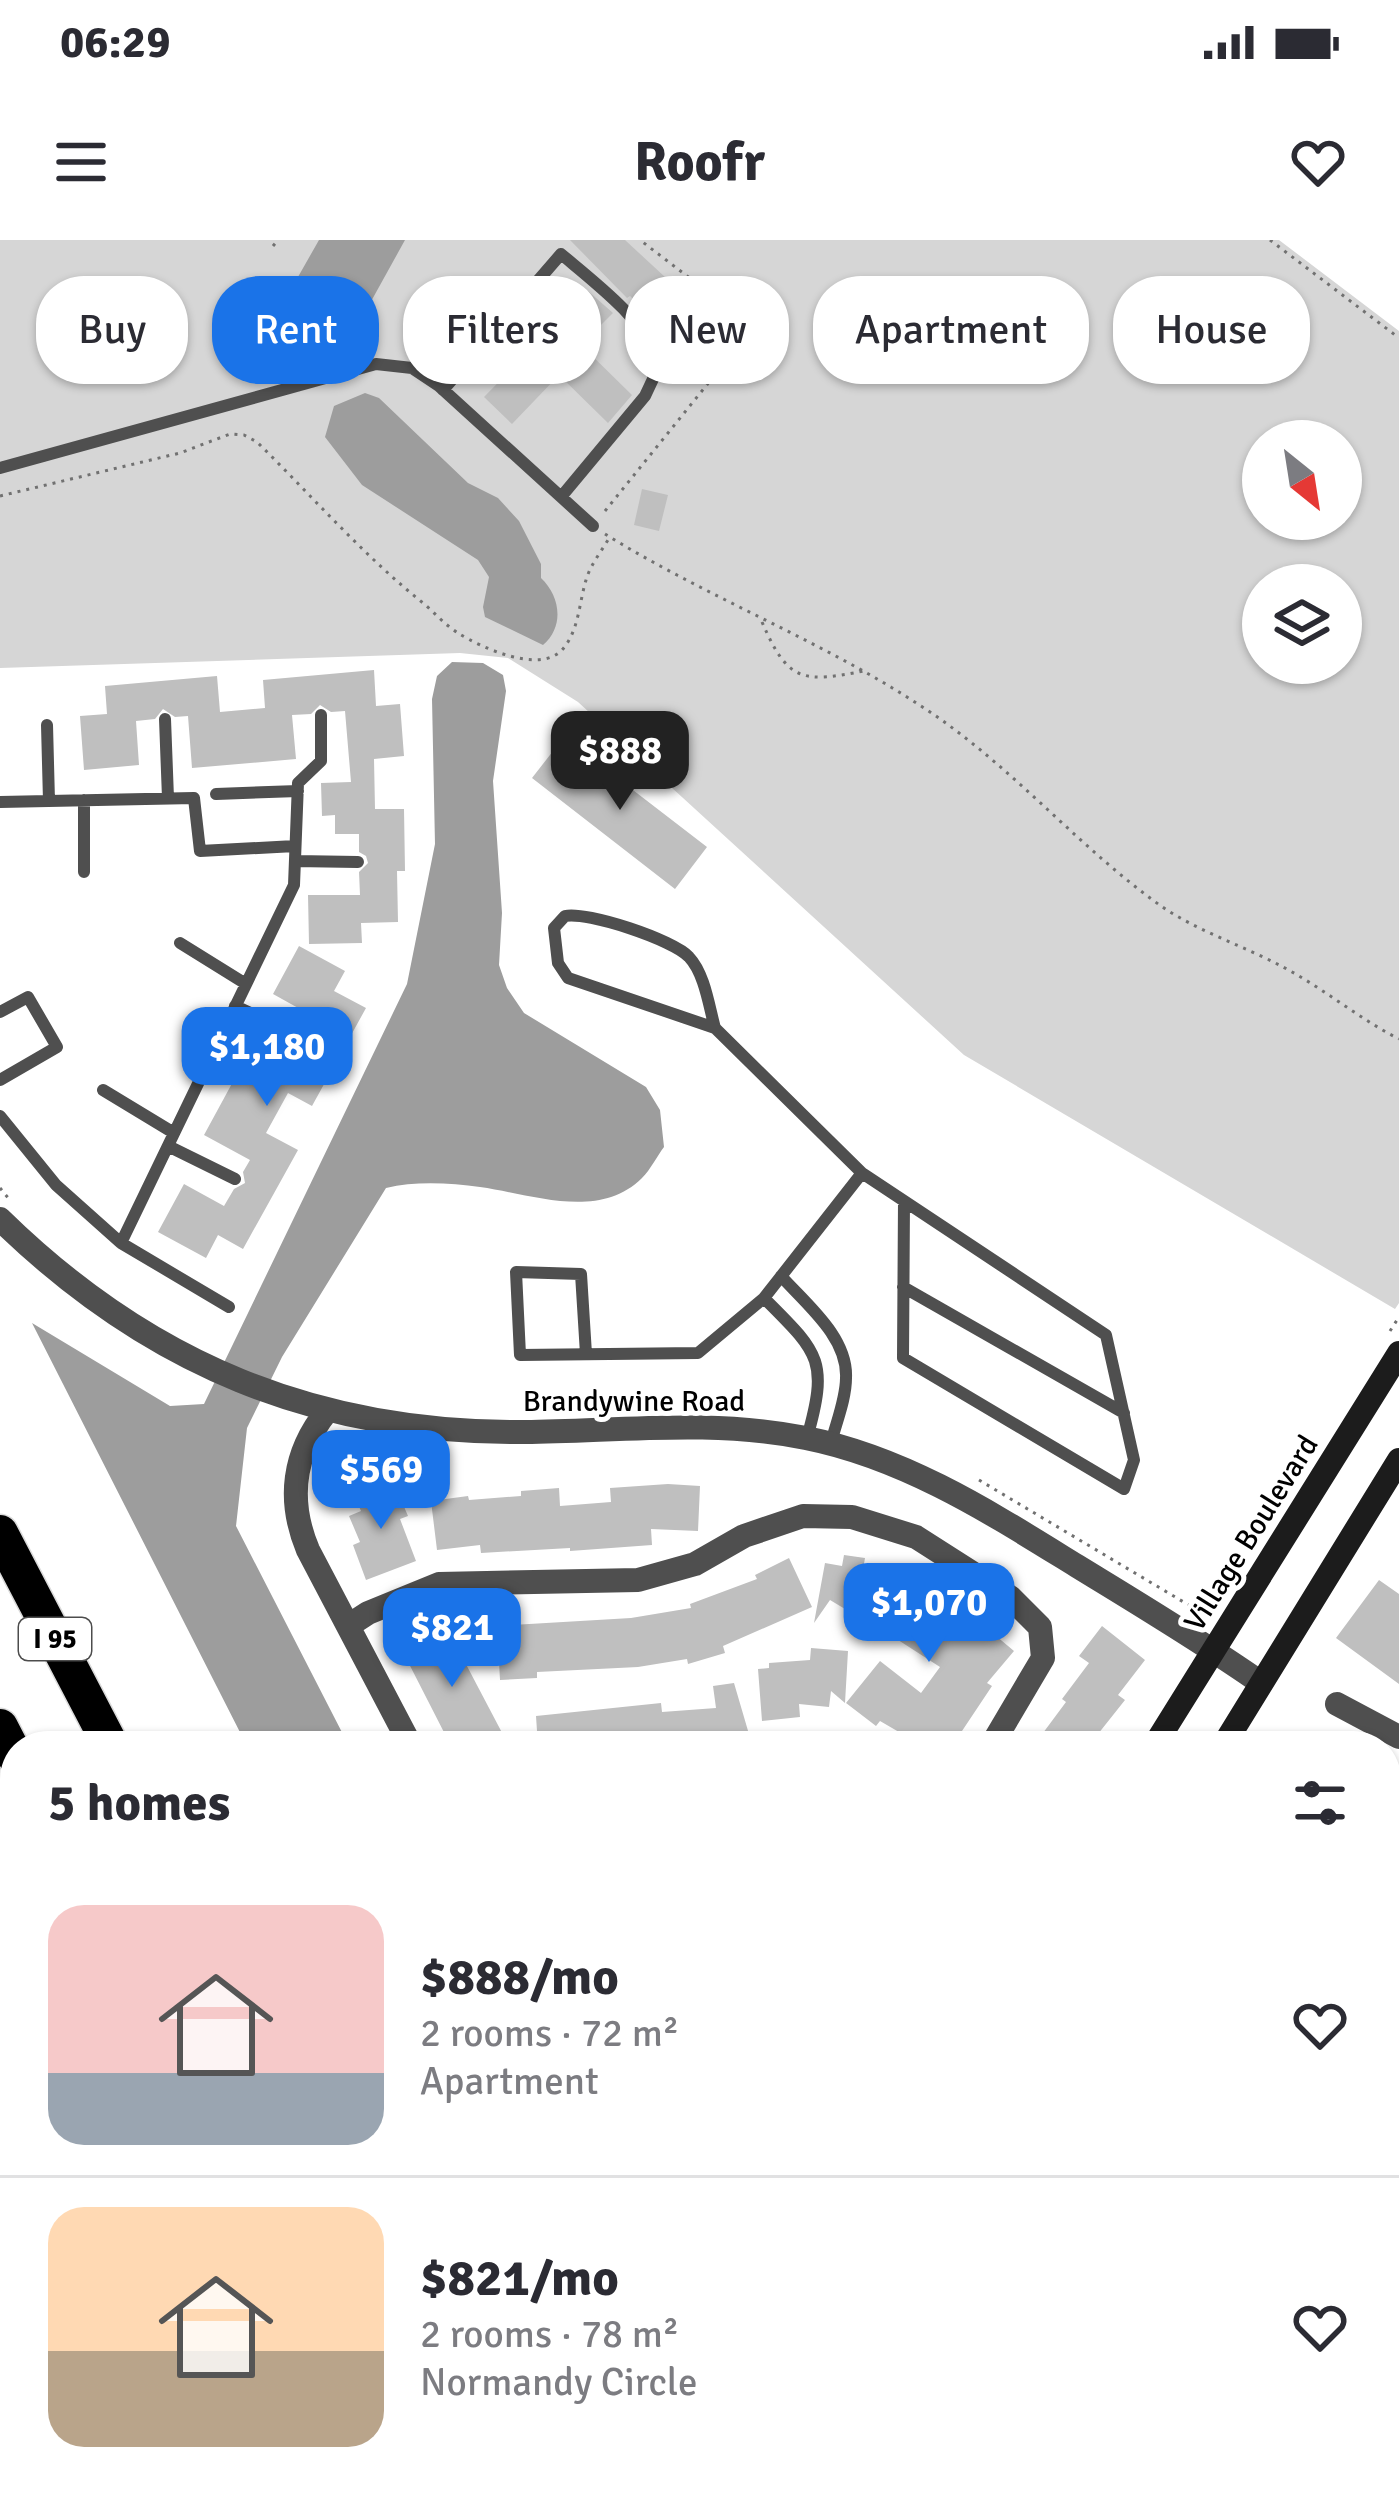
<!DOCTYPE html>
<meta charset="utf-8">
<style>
:root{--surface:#fff;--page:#f7f7f7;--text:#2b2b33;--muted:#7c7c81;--line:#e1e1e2;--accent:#1a73e8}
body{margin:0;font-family:Signika,sans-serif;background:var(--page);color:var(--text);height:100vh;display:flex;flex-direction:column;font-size:45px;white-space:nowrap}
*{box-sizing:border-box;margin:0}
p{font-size:39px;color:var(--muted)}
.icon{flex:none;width:66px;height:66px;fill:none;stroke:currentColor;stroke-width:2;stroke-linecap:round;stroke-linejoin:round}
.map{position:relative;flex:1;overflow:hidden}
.sheet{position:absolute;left:0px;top:1491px;width:1401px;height:768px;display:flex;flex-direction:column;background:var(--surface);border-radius:48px 48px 0 0;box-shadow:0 3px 9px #0004}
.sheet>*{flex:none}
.top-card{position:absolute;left:36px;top:36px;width:1329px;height:108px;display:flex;gap:24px}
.needle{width:78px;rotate:150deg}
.tools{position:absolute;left:1242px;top:180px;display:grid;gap:24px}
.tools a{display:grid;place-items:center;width:120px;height:120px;border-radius:50%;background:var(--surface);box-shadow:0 3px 9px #0004;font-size:60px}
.price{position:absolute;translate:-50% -102px;padding:0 27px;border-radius:24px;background:var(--accent);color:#fff;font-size:39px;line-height:78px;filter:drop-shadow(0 3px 6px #0008)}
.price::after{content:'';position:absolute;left:50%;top:72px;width:36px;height:27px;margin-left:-18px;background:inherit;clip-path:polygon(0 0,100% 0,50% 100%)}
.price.on{background:#222;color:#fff}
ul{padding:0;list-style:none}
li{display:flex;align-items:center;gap:36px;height:300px;padding:0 48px}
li+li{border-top:3px solid var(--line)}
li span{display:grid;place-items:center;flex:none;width:336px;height:240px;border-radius:36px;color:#555}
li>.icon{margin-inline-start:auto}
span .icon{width:144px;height:144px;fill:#fffc;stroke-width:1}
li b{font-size:51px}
h2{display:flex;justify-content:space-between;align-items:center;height:144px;padding:0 48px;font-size:51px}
.chip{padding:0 42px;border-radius:48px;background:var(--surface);box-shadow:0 3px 9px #0004;font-size:42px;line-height:108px}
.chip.on{background:var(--accent);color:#fff}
.status{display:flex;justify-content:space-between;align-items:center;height:84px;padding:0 60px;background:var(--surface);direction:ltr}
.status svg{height:33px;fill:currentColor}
header{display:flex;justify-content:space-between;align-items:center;height:156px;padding:0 48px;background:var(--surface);font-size:54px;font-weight:800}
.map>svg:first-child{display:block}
.green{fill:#d6d6d6;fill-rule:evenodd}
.water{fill:#9d9d9d}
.building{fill:#bfbfbf}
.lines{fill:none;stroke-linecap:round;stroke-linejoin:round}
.highway-casing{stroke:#dbdbdb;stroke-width:39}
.path{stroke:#717171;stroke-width:3;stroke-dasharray:3 6;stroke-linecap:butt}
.lane{stroke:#4f4f4f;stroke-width:12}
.street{stroke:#4f4f4f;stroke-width:24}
.secondary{stroke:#1c1c1c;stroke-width:24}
.highway{stroke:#000;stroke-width:36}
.labels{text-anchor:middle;stroke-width:10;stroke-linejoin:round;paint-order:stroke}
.shield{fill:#fff;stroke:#4c4c4c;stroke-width:3}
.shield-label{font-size:27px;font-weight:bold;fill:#000}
.street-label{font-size:30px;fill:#000;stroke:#fff}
</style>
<div class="status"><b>06:29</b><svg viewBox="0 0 49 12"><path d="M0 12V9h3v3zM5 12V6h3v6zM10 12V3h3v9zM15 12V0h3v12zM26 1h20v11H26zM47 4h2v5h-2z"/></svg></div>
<header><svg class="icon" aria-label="menu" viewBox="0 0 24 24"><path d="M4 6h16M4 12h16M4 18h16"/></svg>Roofr<svg class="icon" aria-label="heart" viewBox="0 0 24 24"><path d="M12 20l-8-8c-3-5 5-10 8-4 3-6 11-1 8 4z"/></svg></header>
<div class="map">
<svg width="1399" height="2259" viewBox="0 0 1399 2259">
<rect width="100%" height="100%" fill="#fff"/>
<path class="green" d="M0,0H1279L1399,91V1063L1395,1069L964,815L578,462L508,418L460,413L0,428ZM1263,201H1341V279H1263ZM1263,345H1341V423H1263Z
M1386,1655L1399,1660V2259H1014L1016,2244H1386Z"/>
<path class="water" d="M319,0H405L353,94L326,106L298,80L290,51Z
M365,153L379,158L468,243L498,258L519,281L541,324V338C560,356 565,386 543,405L485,377L483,367L489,337L478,320L362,245L325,197L334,166Z
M452,422L483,423L503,435L506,451L493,541L502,673L499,725L507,748L524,773L646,847L660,870L664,907C657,916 651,929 642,938C599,981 531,954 480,947C450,943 415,941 386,948L282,1117L247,1188L236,1286L349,1506H247L32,1083L170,1166L204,1164L407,744L435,604L432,459L437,436Z
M0,1734L15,1759V1935L0,1907Z
M1386,2135H1399V2259H1035L1036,2244H1386Z
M178,2244H289L297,2259H186Z
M629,2244H726L733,2259H637Z"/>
<path class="building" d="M570,0H625L732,99L706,126L630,56L627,58Z
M588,51L613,73L581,105L632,155L608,183L559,135L512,184L484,157Z
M642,249L668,255L659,291L634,285Z
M374,430L376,466L400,464L404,516L374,519L375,569H404L405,631H397L398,682L361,683L362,703L309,704L308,655H360L359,632L368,623L366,616L359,612V594H335V575L322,576L321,543L351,542L345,471L331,472L320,465L311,474L292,475L296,519L192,528L188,476L175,477L163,469L155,479L136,481L139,525L84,530L80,476L107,474L105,446L217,436L220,472L265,468L263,440Z
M564,497L707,607L675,649L532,538Z
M299,706L345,731L334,751L366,768L312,866L288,853L266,893L298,910L243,1009L218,995L206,1018L158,992L184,944L224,966L234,949L245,943L243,932L250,920L204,895L254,803L293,824L302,807L311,802V792L318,779L273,754Z
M393,1241L408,1276L400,1279L416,1321L366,1340L353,1305L360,1302L349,1276L361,1271L355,1257Z
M668,1244L700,1246L698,1291L651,1289L652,1305L570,1311V1308L481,1313L480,1305L437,1310L431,1261L468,1256L469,1260L521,1256V1251L559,1248L560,1266L611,1262L610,1248Z
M844,1315L865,1318L855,1375L830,1360L814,1383L825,1323L842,1326Z
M789,1318L812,1367L723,1406L725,1413L688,1424L687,1419L638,1427L537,1432V1438L500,1440L497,1386L631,1378L691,1368L690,1364L757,1339L755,1335Z
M888,1331L977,1380L1014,1411L987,1443L992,1446L952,1506H923L880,1481L876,1486L846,1463L880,1421L921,1453L940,1427L861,1376Z
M1379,1340L1399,1354V1444L1336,1398Z
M439,1382L443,1392L448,1390L509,1506H451L404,1414L414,1408L409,1398Z
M1102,1386L1145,1420L1118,1455L1125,1460L1098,1494L1114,1506H1051L1040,1497L1066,1462L1062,1459L1089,1423L1079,1416Z
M811,1408L848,1411L845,1463L831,1451L829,1467L799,1464L800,1477L762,1481L758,1429L769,1428V1423L810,1420Z
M734,1443L751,1501L711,1506H538L536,1476L661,1463L662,1472L716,1468L713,1446Z
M0,2010L15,2039V2085L0,2093Z"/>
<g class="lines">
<g class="highway-casing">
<path id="highway" d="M0,1293L111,1506
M0,1487L15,1516
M386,2244L393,2259
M494,2244L502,2259"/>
</g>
<path class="path" d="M1270,0L1399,98
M273,6L278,0
M0,256L180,213L230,194L244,195L257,202C312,256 363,315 423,363C435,373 445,385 458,393C482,408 539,434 562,410C579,391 579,363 586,340C590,326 600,313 608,300
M605,271L739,105L744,91L730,69L640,0
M605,294C708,358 823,401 924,468C1011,525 1077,606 1161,666C1197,691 1244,706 1283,727C1323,748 1358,778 1399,799
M762,382C788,442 802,443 864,431
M0,948L9,959
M1390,1091L1399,1077
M979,1240L1207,1376"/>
<path class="lane" d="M443,150L561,14C598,45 642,78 661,122L645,156L561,257
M0,228L376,124L412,128L439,146L593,286
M165,479L168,558
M47,485L49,561
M216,554L298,551
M84,560V632
M0,562L194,558L200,611L295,606
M295,621L358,622
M180,703L246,744
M235,766L302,797
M0,772L28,757L57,807L0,840
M103,850L174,893
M0,876L56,945L121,1003L229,1067
M168,906L235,939
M862,933L1106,1095L1134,1220L1124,1249L903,1118L904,961
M121,1003L294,645L298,543L321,521V475
M781,1036C806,1064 848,1097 846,1138C846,1159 836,1183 831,1203
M903,1047L1124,1173
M764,1058C819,1113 829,1120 807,1198
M586,1114L581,1034L516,1032L520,1115L698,1113L764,1058L862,933L715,788L568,738L558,723L554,688L565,676C587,671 674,700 689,717C705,734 709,767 715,788
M0,1991L14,1984
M814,2259L842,2244
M871,2259L872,2244"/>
<path class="street" d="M0,979C148,1124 317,1194 525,1192C619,1191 712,1179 806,1198C906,1218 991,1273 1077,1326C1139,1364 1201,1401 1261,1443
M327,1171C293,1213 287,1260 308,1310L411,1506
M348,1386L368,1373L439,1344L638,1340L695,1324L744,1296L803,1276L852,1277L916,1297L1010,1357L1040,1387L1043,1418L991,1506
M1337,1464L1399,1497"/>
<path class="secondary" d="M1154,1506L1399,1113
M1223,1506L1399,1220
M0,2221L15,2238
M20,2244L33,2259
M913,2259L914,2244
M972,2259L973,2244"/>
<use href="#highway" class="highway"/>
</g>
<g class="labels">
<rect class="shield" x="19" y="1378" width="72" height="42" rx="9"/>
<g class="shield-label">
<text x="55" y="1408">I 95</text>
</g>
<g class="street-label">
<text x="634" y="1171">Brandywine Road</text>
<text transform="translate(1251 1293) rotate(-58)" y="10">Village Boulevard</text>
</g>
</g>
</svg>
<div class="tools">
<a><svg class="needle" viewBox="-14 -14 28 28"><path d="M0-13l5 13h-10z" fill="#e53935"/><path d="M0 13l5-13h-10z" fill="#7c7c81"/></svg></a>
<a><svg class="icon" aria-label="layers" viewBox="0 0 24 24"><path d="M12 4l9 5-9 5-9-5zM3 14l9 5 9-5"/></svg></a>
</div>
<b class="price on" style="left:620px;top:573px">$888</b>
<b class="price" style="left:267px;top:869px">$1,180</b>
<b class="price" style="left:381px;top:1292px">$569</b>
<b class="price" style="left:929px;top:1425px">$1,070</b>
<b class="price" style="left:452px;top:1450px">$821</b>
<div class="top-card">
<a class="chip">Buy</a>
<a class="chip on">Rent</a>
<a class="chip">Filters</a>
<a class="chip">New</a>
<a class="chip">Apartment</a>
<a class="chip">House</a>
</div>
<section class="sheet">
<h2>5 homes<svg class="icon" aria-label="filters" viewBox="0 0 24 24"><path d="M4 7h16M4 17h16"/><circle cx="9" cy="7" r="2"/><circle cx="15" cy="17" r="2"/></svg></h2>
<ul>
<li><span style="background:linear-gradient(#f6c9c9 70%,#9aa5b1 0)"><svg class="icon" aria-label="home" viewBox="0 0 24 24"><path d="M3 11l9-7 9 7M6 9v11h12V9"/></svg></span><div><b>$888/mo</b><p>2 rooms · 72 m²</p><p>Apartment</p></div><svg class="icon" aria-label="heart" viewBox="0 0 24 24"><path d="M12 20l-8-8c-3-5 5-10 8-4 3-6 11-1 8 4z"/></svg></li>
<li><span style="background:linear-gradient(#ffd9b3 60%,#b9a48a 0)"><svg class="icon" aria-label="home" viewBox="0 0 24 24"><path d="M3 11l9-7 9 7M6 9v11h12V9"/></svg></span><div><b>$821/mo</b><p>2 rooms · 78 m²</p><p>Normandy Circle</p></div><svg class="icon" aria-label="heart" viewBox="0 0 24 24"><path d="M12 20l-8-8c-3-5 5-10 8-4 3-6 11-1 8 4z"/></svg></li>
</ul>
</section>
</div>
